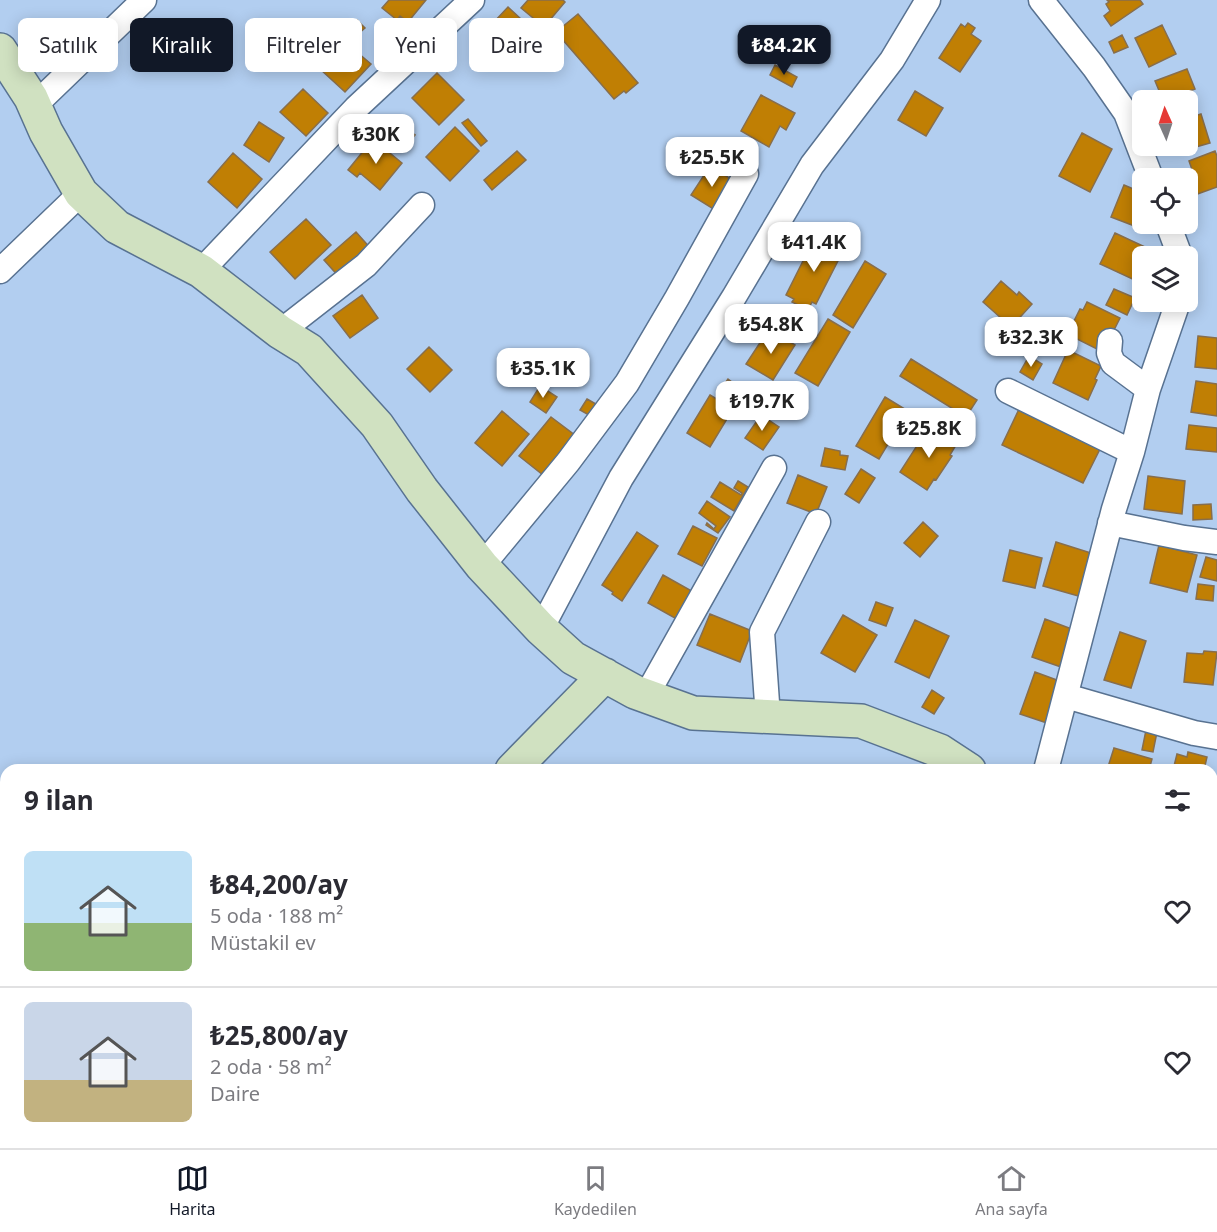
<!DOCTYPE html>
<html lang="tr">
<meta charset="utf-8">
<style>
:root{--surface:#fff;--page:#f7f7f7;--text:#2b2b33;--muted:#7c7c81;--line:#e1e1e2;--accent:#111827}
body{margin:0;font-family:"Noto Sans",sans-serif;background:var(--page);color:var(--text);height:100vh;display:flex;flex-direction:column;font-size:22px;white-space:nowrap}
*{box-sizing:border-box;margin:0}
p{font-size:20px;color:var(--muted)}
.icon{flex:none;width:33px;height:33px;fill:none;stroke:currentColor;stroke-width:2;stroke-linecap:round;stroke-linejoin:round}
.map{position:relative;flex:1;overflow:hidden}
.panel{position:absolute;left:0px;top:764px;width:1218px;height:386px;display:flex;flex-direction:column;background:var(--surface);border-radius:18px 18px 0 0;box-shadow:0 3px 15px #0003}
.panel>*{flex:none}
.banner{position:absolute;left:18px;top:18px;width:600px;height:54px;display:flex;gap:12px}
.needle{width:39px;rotate:357deg}
.tools{position:absolute;left:1132px;top:90px;display:grid;gap:12px}
.tools a{display:grid;place-items:center;width:66px;height:66px;border-radius:9px;background:var(--surface);box-shadow:0 3px 15px #0003;font-size:30px}
.price{position:absolute;translate:-50% -51px;padding:0 14px;border-radius:12px;background:#fff;color:#222;font-size:20px;line-height:39px;filter:drop-shadow(0 2px 3px #0008)}
.price::after{content:'';position:absolute;left:50%;top:36px;width:18px;height:14px;margin-left:-9px;background:inherit;clip-path:polygon(0 0,100% 0,50% 100%)}
.price.active{background:var(--accent);color:#fff}
ul{padding:0;list-style:none}
li{display:flex;align-items:center;gap:18px;height:150px;padding:0 24px}
li+li{border-top:2px solid var(--line)}
li span{display:grid;place-items:center;flex:none;width:168px;height:120px;border-radius:9px;color:#555}
li>.icon{margin-inline-start:auto}
span .icon{width:72px;height:72px;fill:#fffc;stroke-width:1}
li b{font-size:26px}
h2{display:flex;justify-content:space-between;align-items:center;height:72px;padding:0 24px;font-size:26px}
.chip{padding:0 21px;border-radius:9px;background:var(--surface);box-shadow:0 3px 15px #0003;font-size:21px;line-height:54px}
.chip.active{background:var(--accent);color:#fff}
.menu{display:flex;justify-content:space-around;align-items:center;height:84px;border-top:2px solid var(--line);background:var(--surface);font-size:16px;color:var(--muted)}
.menu a{display:grid;justify-items:center;gap:3px}
.menu .active{color:var(--accent)}
.map>svg:first-child{display:block}
.building{fill:#c07f04;stroke:#876e4d;stroke-width:1.5}
.lines{fill:none;stroke-linecap:round;stroke-linejoin:round}
.street-casing{stroke:#587291;stroke-width:27}
.secondary-casing{stroke:#587291;stroke-width:36}
.street{stroke:#fff;stroke-width:24}
.secondary{stroke:#d0e1c1;stroke-width:33}
</style>
<div class="map">
<svg width="1217" height="1148" viewBox="0 0 1217 1148">
<rect width="100%" height="100%" fill="#b2cef0"/>
<path class="building" d="M389,0H426L408,22L400,16L397,20L382,8Z
M528,0H563L565,2L544,27L521,8Z
M1107,0H1140L1143,4L1111,26L1104,16L1110,11L1106,4L1109,2Z
M508,7L535,32L504,64L478,39Z
M578,14L638,83L626,93L624,91L614,99L556,32Z
M357,20L365,28L349,42L342,34Z
M968,23L975,28L971,34L981,41L960,72L939,58L961,24L965,27Z
M1162,25L1176,54L1149,67L1135,38Z
M402,34L411,43L398,55L390,45Z
M1122,35L1128,47L1114,53L1109,42Z
M343,44L355,55L357,52L371,64L345,92L320,69Z
M775,65L797,77L792,87L770,75Z
M1187,69L1195,89L1163,100L1155,81Z
M437,73L464,100L439,125L412,98Z
M303,89L328,113L306,136L280,112Z
M915,91L943,108L926,136L898,120Z
M761,95L795,113L786,130L780,126L769,147L741,131Z
M1201,114L1210,143L1171,154L1168,146H1188V118Z
M468,119L487,141L481,146L462,123Z
M259,122L284,138L269,162L244,145Z
M403,126L415,135L404,149L392,140Z
M455,127L479,151L450,181L426,157Z
M1082,133L1112,149L1090,192L1059,176Z
M373,139L402,163L380,190L360,173L357,177L348,170Z
M517,151L526,160L492,190L484,180Z
M1215,151L1217,156V187L1192,196L1188,181L1195,178L1189,161Z
M233,153L262,179L237,208L208,182Z
M710,166L731,179L715,210L691,195Z
M1124,185L1143,193V224H1148L1145,230L1111,217Z
M306,219L331,245L295,279L270,252Z
M356,232L372,250L340,278L324,260Z
M1115,233L1158,253L1156,256H1143V273L1139,282L1100,264Z
M815,237L843,251L816,304L812,302L808,310L792,302L794,299L786,295Z
M865,261L886,274L853,328L833,315Z
M1001,281L1017,295L1019,292L1032,304L1011,327L983,302Z
M1114,289L1135,298L1127,315L1106,305Z
M362,295L378,318L350,338L333,316Z
M1087,302L1120,318L1103,352L1071,336L1074,330L1070,329L1080,309L1083,310Z
M828,319L850,332L818,386L795,373Z
M769,329L795,345L773,380L746,364Z
M1198,336L1217,338V369L1195,367Z
M429,347L452,370L430,392L407,369Z
M1068,350L1101,366L1095,379L1097,380L1088,400L1053,383Z
M1029,356L1042,364L1033,380L1020,372Z
M911,359L977,400L966,417L900,376Z
M728,379L745,392L737,402L720,390Z
M1196,381L1217,384V416L1191,412Z
M540,386L557,397L546,413L530,402Z
M710,395L733,409L710,447L687,433Z
M885,397L908,411L879,459L856,446Z
M587,399L603,408L596,419L580,410Z
M1020,407L1102,445L1083,483L1002,445Z
M502,411L529,434L502,466L475,443Z
M761,415L779,427L763,450L745,438Z
M551,417L580,439L548,479L519,456Z
M1189,425L1217,428V452L1186,449Z
M929,427L956,445L950,455L952,456L936,480L934,479L927,490L900,472Z
M825,448L840,451V455L848,456L845,470L821,466Z
M861,469L875,478L859,503L845,494Z
M798,475L827,487L816,514L787,503Z
M1148,476L1185,481L1182,514L1144,509Z
M738,481L748,487L734,511L711,497L720,482L741,495L742,493L734,488Z
M707,501L730,517L718,533L706,525L707,523L714,529L716,526L699,513Z
M1211,504L1212,519L1193,520V505Z
M923,522L938,536L920,557L904,543Z
M693,526L717,538L702,566L678,554Z
M637,532L658,546L622,601L612,594L613,592L602,585Z
M1056,542L1091,553L1089,599L1043,586Z
M1159,545L1197,555L1187,592L1150,583Z
M1010,550L1042,558L1035,588L1003,581Z
M1206,557L1217,560V581L1200,577Z
M663,575L697,594L682,622L648,603Z
M1198,584L1214,586L1213,601L1196,599Z
M876,602L893,608L886,626L869,620Z
M710,614L752,631L740,662L697,645Z
M843,615L877,635L855,672L821,653Z
M1045,619L1077,631L1064,668L1032,657Z
M915,620L949,636L929,678L895,662Z
M1120,632L1146,641L1131,688L1104,680Z
M1204,651L1217,652L1213,685L1184,682L1187,653L1203,654Z
M1035,672L1065,683L1050,724L1020,714Z
M932,690L944,698L934,714L922,707Z
M1146,730L1157,732L1153,752L1142,750Z
M1114,748L1152,759L1149,770H1107Z
M1188,752L1207,757L1204,770H1173L1177,754L1187,757Z
M1212,819L1217,820V832L1212,848Z
M6,955V1033L0,1037V960Z
M0,1038L6,1046V1114L0,1118Z
M1212,1099H1217V1143L1213,1144Z
M226,1143H238L240,1148H215Z
M913,1143H948L949,1148H914Z"/>
<g class="lines">
<g class="street-casing">
<path id="street" d="M1041,0L1094,67L1126,113L1151,178
M34,106L144,0
M1168,224L1180,256
M0,271L81,193
M201,271L356,108L472,0
M280,332L366,265L422,205
M1110,341L1109,353L1113,363L1148,389
M1008,391L1132,452
M1110,523L1184,538L1217,542
M482,566L568,462L627,383L677,298L746,174
M541,629L621,478L734,297L812,165L892,60L928,0
M646,696L774,468
M1066,696L1194,733L1217,737
M768,717L762,632L818,522
M1046,770L1114,509L1132,452L1148,389L1178,302"/>
</g>
<g class="secondary-casing">
<path id="secondary" d="M0,50L31,98L46,132L81,193L117,227L201,271L280,332L309,350L377,425L422,490L482,566L541,629L573,658L635,692L693,713L861,721L940,751L969,770
M512,770L605,675
M1212,1008L1217,1009
M15,1148L22,1143"/>
</g>
<use href="#street" class="street"/>
<use href="#secondary" class="secondary"/>
</g>
</svg>
<div class="tools">
<a><svg class="needle" viewBox="-14 -14 28 28"><path d="M0-13l5 13h-10z" fill="#e53935"/><path d="M0 13l5-13h-10z" fill="#7c7c81"/></svg></a>
<a><svg class="icon" aria-label="locate" viewBox="0 0 24 24"><circle cx="12" cy="12" r="6"/><path d="M12 2v4M12 18v4M2 12h4M18 12h4"/></svg></a>
<a><svg class="icon" aria-label="layers" viewBox="0 0 24 24"><path d="M12 4l9 5-9 5-9-5zM3 14l9 5 9-5"/></svg></a>
</div>
<b class="price active" style="left:784px;top:76px">₺84.2K</b>
<b class="price" style="left:376px;top:165px">₺30K</b>
<b class="price" style="left:712px;top:188px">₺25.5K</b>
<b class="price" style="left:814px;top:273px">₺41.4K</b>
<b class="price" style="left:771px;top:355px">₺54.8K</b>
<b class="price" style="left:1031px;top:368px">₺32.3K</b>
<b class="price" style="left:543px;top:399px">₺35.1K</b>
<b class="price" style="left:762px;top:432px">₺19.7K</b>
<b class="price" style="left:929px;top:459px">₺25.8K</b>
<div class="banner">
<a class="chip">Satılık</a>
<a class="chip active">Kiralık</a>
<a class="chip">Filtreler</a>
<a class="chip">Yeni</a>
<a class="chip">Daire</a>
</div>
<section class="panel">
<h2>9 ilan<svg class="icon" aria-label="filters" viewBox="0 0 24 24"><path d="M4 7h16M4 17h16"/><circle cx="9" cy="7" r="2"/><circle cx="15" cy="17" r="2"/></svg></h2>
<ul>
<li><span style="background:linear-gradient(#bfe0f5 60%,#8fb573 0)"><svg class="icon" aria-label="home" viewBox="0 0 24 24"><path d="M3 11l9-7 9 7M6 9v11h12V9"/></svg></span><div><b>₺84,200/ay</b><p>5 oda · 188 m²</p><p>Müstakil ev</p></div><svg class="icon" aria-label="heart" viewBox="0 0 24 24"><path d="M12 20l-8-8c-3-5 5-10 8-4 3-6 11-1 8 4z"/></svg></li>
<li><span style="background:linear-gradient(#c9d6e8 65%,#c2b280 0)"><svg class="icon" aria-label="home" viewBox="0 0 24 24"><path d="M3 11l9-7 9 7M6 9v11h12V9"/></svg></span><div><b>₺25,800/ay</b><p>2 oda · 58 m²</p><p>Daire</p></div><svg class="icon" aria-label="heart" viewBox="0 0 24 24"><path d="M12 20l-8-8c-3-5 5-10 8-4 3-6 11-1 8 4z"/></svg></li>
</ul>
</section>
</div>
<nav class="menu">
<a class="active"><svg class="icon" aria-label="map" viewBox="0 0 24 24"><path d="M3 6l6-2 6 2 6-2v14l-6 2-6-2-6 2zM9 4v14M15 6v14"/></svg>Harita</a>
<a><svg class="icon" aria-label="saved" viewBox="0 0 24 24"><path d="M7 4h10v16l-5-4-5 4z"/></svg>Kaydedilen</a>
<a><svg class="icon" aria-label="home" viewBox="0 0 24 24"><path d="M3 11l9-7 9 7M6 9v11h12V9"/></svg>Ana sayfa</a>
</nav>
